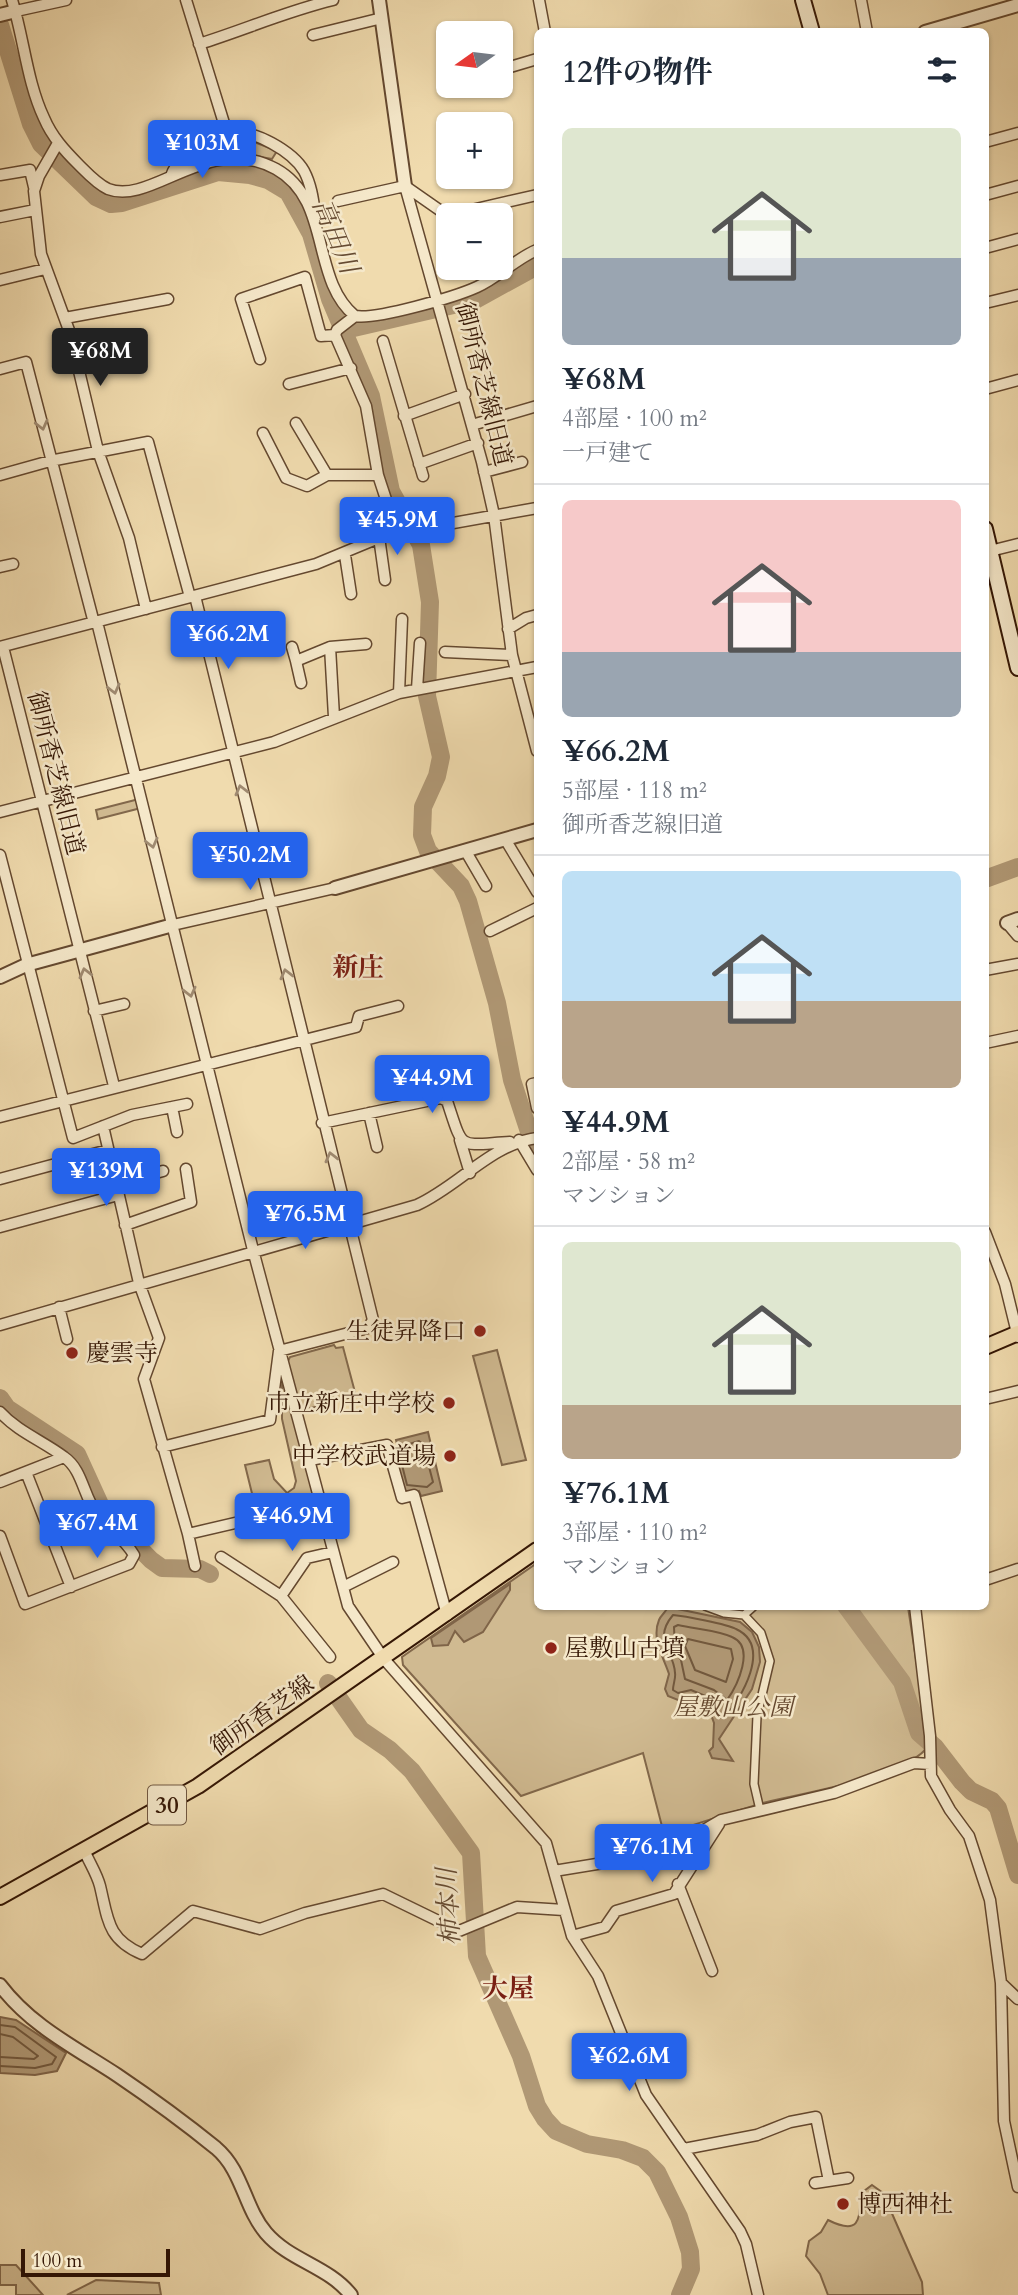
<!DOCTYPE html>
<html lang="ja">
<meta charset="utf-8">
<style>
:root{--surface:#fff;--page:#f2f2f3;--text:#1f2937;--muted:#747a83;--line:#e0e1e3;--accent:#2563eb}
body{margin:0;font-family:Cardo,"Noto Serif JP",serif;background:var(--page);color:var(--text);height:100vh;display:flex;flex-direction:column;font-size:26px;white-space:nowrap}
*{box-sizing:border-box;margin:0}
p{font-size:23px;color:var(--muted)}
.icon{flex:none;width:38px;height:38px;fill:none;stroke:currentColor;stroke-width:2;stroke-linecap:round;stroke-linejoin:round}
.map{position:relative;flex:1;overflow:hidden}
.drawer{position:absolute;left:534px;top:28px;width:455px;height:1582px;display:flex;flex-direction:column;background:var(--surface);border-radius:10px;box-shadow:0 2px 5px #0004}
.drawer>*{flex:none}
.needle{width:46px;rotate:256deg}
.buttons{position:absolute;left:436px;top:21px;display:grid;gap:14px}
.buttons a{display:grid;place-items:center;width:77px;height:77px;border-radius:10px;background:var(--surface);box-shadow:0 2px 5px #0004;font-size:35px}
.scale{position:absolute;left:21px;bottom:18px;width:149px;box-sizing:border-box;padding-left:7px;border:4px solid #351705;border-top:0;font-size:19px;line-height:24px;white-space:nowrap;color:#351705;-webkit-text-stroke:5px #f5e8ca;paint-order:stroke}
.price{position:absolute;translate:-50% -60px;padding:0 16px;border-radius:7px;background:var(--accent);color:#fff;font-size:23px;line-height:46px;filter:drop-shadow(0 2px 4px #0008)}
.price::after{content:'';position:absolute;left:50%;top:42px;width:21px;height:16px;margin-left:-10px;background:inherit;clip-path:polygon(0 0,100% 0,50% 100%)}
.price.active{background:#222;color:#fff}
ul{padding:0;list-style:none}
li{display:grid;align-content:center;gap:14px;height:371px;padding:0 28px}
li+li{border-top:2px solid var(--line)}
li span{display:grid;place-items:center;height:217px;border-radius:10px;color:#555}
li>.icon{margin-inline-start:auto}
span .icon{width:126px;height:126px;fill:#fffc;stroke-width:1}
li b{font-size:30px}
h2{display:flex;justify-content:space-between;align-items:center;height:84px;padding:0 28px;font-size:30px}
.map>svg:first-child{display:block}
.green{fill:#d0ba91;stroke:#82684b;stroke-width:2}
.water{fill:#b09875;stroke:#7f6448;stroke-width:2}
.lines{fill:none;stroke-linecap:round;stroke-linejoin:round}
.shore{stroke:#72583d;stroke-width:2}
.river{stroke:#b09875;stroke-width:18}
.pedestrian-casing{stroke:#64482f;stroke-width:10}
.minor-casing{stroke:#64482f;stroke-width:13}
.tertiary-casing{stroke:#64482f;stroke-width:16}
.secondary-casing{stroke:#351705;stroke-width:18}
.primary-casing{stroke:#351705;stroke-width:18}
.pedestrian{stroke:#f5e8ca;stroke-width:7}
.minor{stroke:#f5e8ca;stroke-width:10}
.tertiary{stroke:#f5e8ca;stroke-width:12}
.secondary{stroke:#f5e8ca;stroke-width:14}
.primary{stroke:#f0dbae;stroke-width:14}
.oneway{stroke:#9f8a71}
.poi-dot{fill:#8f2418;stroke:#f5e8ca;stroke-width:2.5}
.labels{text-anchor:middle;stroke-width:5;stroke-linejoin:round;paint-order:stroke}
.shield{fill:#f5e8ca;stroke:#6f5640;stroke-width:2}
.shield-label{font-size:23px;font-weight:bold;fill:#351705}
.street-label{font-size:24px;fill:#351705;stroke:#f5e8ca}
.poi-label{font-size:24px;fill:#351705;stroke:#f5e8ca;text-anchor:end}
.park-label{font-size:24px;font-style:italic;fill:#64482f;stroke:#f5e8ca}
.water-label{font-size:26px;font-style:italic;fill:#664b32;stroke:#f5e8ca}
.neighbourhood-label{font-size:26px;font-weight:bold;fill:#7a1f14;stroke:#f5e8ca}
</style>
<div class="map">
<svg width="1018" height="2295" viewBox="0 0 1018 2295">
<rect width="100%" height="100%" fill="#f0dbae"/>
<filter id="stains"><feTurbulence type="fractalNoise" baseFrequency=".00286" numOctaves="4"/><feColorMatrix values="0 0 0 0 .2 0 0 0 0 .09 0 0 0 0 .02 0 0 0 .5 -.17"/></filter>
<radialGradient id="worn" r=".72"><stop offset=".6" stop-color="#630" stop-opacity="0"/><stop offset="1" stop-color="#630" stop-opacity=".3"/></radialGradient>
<path class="green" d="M226,138H244L277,151L272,159L238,153L187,160Z
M139,799L141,808L98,819L96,810Z
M334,1345L336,1348L343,1347L356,1396L300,1411L287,1363L290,1357Z
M497,1350L526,1460L502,1465L473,1356Z
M285,1380L319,1508L259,1522L245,1465L269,1460L274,1479L287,1493L294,1488L296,1481L282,1419V1381Z
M537,1563V1606L908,1607L930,1750H925C900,1777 804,1793 767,1802C733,1811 699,1824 664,1834L643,1753L521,1796L403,1665L402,1657Z
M872,2185L883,2193L922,2282L923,2295H828L820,2274L806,2256L809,2241L821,2232L828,2220C858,2235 861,2222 860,2194Z
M0,2265H16L43,2295H16V2285H0Z
M96,2280L159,2283L161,2295H67Z"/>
<path class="water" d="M428,1432L442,1491L421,1496L419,1491L402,1495L391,1450L398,1448L396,1440Z
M510,1584V1590L483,1632L464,1642L455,1631L448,1645L433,1646L431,1638Z
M668,1607L740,1622L752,1632L759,1647L760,1662L752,1689L719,1739L733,1761L712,1758L709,1751L713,1747L714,1723L707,1704L690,1697L678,1700L668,1696L665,1689L669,1674C664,1658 651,1639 659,1620C661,1615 666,1612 668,1607Z
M0,2017L16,2020L66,2053L57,2071L35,2075L0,2073Z"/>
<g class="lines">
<path class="shore" d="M419,1441L423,1444L433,1482L427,1487L407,1485L400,1457L406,1445Z
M673,1615C684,1616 727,1624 736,1629C773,1646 741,1699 724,1718L719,1717L710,1698L691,1690L678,1693L673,1690C673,1684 676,1678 675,1673C674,1650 652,1640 673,1615Z
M678,1625C695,1629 717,1630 732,1637C756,1647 737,1686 727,1700L714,1690L685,1679L681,1660L675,1651L674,1627Z
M688,1639L731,1649L733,1659L726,1682L695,1670L685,1646Z
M0,2025L15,2027L56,2057L52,2064L35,2068L0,2066
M0,2034L13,2037L38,2056L34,2059L0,2057"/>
<path class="river" d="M0,25L31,124L41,144L96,197L111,204L122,203L218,172L250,175L268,180L288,192L311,234L330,299L371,396L391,491L421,545L430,602L427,696L441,757L437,776L423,807L422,835L428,851L461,886L468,901L497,1003L512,1080L537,1156
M345,330L475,300L537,266
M985,879L1018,867
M0,1398L7,1408L77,1454L103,1511L151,1560L162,1568L200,1569L210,1574
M846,1606L902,1682L919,1733L935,1747L962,1782L971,1791L992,1801L998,1808L1018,1875
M328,1683L361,1730L390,1750L412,1771L471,1853L477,1956L521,2056L537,2106L545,2119L556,2131L587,2144L622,2150L643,2158L657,2172L679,2217L690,2252L691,2269L680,2295"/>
<g class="pedestrian-casing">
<path id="pedestrian" d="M705,1606L724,1613L744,1615
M753,1607L744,1615L761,1633L770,1661L757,1716L754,1784L760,1810"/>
</g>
<g class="minor-casing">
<path id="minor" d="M12,0C24,39 27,82 44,118C52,137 65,151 79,165C87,173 97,184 108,189C152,206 208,132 276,169C332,200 310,279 355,316C376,320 455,297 477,287C498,278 515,259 537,250
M186,0L227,133
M539,0L545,32
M861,0L867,32
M16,11L66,0
M313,35L382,18
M199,44C244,30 287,11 333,0
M500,70L537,59
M985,142L1018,133
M58,143L39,176L34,191L41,254L70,333L98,451L129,538L146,609
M0,175L30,170L34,187
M171,176C176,161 188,155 201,148C210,142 220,135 230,133C253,128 293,152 304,171C311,184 313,199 315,213
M405,186L482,462L494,515L512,655L537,751
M985,195L1018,186
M338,201L405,186L448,216
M450,215L537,195
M0,217L35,210
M985,248L1018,239
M0,280L45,269
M985,303L1018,295
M355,316L337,330L335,335L366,406L378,475L397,533
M65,318L168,299
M383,341L423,476
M260,359L241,299L305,277L321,336L335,335
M0,369L26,362L94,623
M289,384L351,368
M985,389L1018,380
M404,416L465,394
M296,423L327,475
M472,425L537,406
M263,433L286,478L307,486L327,475H378
M419,464L478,443
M484,472L522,462
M0,475L50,461L148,442L190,597
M379,537L385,580
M986,552L1018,544
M345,555L351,594
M0,567L13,564
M97,622L253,1250L348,1606L384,1659L546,1843L572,1936L598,1976L646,2095L740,2231L746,2244L758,2295
M508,629L526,618L537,615
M0,647L316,564L386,535L537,508
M3,647L114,1086
M292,647L296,661
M445,652L512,655
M301,683L296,661L330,647
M417,689L420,643
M399,693L402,619
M334,717L330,647L366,644
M0,812L274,742L399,693L537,667
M505,839L537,892
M465,850L486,886
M0,855L73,1138L132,1115L187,1104
M1007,923L1018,936
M173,925L335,888
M490,931L537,908
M985,970L1018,964
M94,1011L124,1004
M985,1043L1018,1036
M537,1083L532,1084L537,1108
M172,1107L177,1132
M369,1113L377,1147
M0,1117L356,1027L359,1016L398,1006
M322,1123L441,1098L447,1101C464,1152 457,1145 510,1142
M103,1126L139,1283L159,1338L144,1379L188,1534L321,1503
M460,1140L470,1173
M519,1140L537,1170
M0,1179L108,1150
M115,1184L163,1171
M125,1225L191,1202L186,1169
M0,1227L118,1195
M985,1232L1005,1284L1018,1337
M59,1307L67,1339
M0,1325L417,1205C459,1186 491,1144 537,1138
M985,1399L1018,1391
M0,1412C18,1432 43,1441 64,1457L0,1482
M162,1447L270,1420L279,1351L368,1328L373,1320L195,596
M310,1460L387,1445L402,1498L414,1495L447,1615
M26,1472L71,1587
M188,1534L195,1566
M0,1536L25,1604L129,1564L134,1555C124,1538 109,1529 97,1514C83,1496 83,1470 64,1457
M221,1557L281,1596L330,1657
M985,1580L1018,1569
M343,1587L393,1562
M281,1596L307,1558L333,1552
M915,1606L930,1736L931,1776L950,1810L969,1836L990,1900L1001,1983L1004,2121L1018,2187
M84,1850C89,1862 97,1874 100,1886C108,1919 107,1939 142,1954L193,1911L260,1929L305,1913L383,1894L459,1931L517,1907L564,1910
M554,1871L652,1855L692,1837L721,1820L834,1793L914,1763L930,1764
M678,1884L712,1971
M572,1936L605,1927L616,1911L674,1894L719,1824
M1001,1983L1018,1999
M684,2149L757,2135L790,2122L816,2117L829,2181
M815,2183L848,2178"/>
</g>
<g class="tertiary-casing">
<path id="tertiary" d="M379,0L405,186
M0,15L16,11
M925,32L1018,5
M335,888L537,830
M1007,923L1018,919
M0,977L26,965L173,925
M0,1985C31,2026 76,2048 117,2075C151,2098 184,2122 216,2148C243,2171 244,2207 266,2233C290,2261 328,2266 351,2295"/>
</g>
<g class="secondary-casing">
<path id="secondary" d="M803,0L812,32
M985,529L1018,668"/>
</g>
<g class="primary-casing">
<path id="primary" d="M985,1347L1018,1333
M0,1897L198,1786L537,1550"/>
</g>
<use href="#pedestrian" class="pedestrian"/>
<use href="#minor" class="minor"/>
<use href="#tertiary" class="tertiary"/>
<use href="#secondary" class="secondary"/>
<use href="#primary" class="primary"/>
</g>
<defs><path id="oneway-chevron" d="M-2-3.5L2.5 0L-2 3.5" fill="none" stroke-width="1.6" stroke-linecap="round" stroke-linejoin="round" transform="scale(1.75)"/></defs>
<g class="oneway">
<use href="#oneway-chevron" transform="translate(42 425) rotate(76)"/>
<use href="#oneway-chevron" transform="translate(114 689) rotate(76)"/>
<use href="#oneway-chevron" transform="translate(241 790) rotate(-104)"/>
<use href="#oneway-chevron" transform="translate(152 843) rotate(76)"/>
<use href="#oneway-chevron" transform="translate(85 973) rotate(-104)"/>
<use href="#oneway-chevron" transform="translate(286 974) rotate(-104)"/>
<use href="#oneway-chevron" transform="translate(190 992) rotate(76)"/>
<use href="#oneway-chevron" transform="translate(331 1157) rotate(-104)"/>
</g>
<g class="poi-dot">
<circle cx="480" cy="1331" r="7"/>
<circle cx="72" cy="1353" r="7"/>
<circle cx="449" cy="1403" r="7"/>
<circle cx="450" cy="1456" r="7"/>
<circle cx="551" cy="1648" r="7"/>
<circle cx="843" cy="2204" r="7"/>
</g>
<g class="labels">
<rect class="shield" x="148" y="1785.5" width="38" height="39" rx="5"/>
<g class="shield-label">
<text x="167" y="1813">30</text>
</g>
<g class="street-label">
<text transform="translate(484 384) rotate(76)" y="8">御所香芝線旧道</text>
<text transform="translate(56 773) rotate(76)" y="8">御所香芝線旧道</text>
<text transform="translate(262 1715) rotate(-35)" y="8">御所香芝線</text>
</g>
<g class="poi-label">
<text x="466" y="1339">生徒昇降口</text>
<text x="86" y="1361" text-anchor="start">慶雲寺</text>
<text x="435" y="1411">市立新庄中学校</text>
<text x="436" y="1464">中学校武道場</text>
<text x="565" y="1656" text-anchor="start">屋敷山古墳</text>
<text x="857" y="2212" text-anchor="start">博西神社</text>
</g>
<g class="park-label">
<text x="733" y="1715">屋敷山公園</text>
</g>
<g class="water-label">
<text transform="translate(336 236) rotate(67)" y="9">高田川</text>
<text transform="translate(448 1907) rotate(-93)" y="9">柿本川</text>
</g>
<g class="neighbourhood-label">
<text x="358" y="976">新庄</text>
<text x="508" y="1997">大屋</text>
</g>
</g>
<rect width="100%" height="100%" filter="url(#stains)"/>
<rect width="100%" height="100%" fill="url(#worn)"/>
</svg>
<div class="buttons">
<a><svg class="needle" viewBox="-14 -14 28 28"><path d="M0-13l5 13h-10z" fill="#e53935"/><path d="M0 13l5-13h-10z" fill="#747a83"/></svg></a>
<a>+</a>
<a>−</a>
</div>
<div class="scale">100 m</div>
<b class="price" style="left:202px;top:180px">¥103M</b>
<b class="price active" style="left:100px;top:388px">¥68M</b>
<b class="price" style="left:397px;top:557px">¥45.9M</b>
<b class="price" style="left:228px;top:671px">¥66.2M</b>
<b class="price" style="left:250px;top:892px">¥50.2M</b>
<b class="price" style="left:432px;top:1115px">¥44.9M</b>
<b class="price" style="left:106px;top:1208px">¥139M</b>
<b class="price" style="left:305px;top:1251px">¥76.5M</b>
<b class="price" style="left:292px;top:1553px">¥46.9M</b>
<b class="price" style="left:97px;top:1560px">¥67.4M</b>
<b class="price" style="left:652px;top:1884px">¥76.1M</b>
<b class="price" style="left:629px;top:2093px">¥62.6M</b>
<section class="drawer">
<h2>12件の物件<svg class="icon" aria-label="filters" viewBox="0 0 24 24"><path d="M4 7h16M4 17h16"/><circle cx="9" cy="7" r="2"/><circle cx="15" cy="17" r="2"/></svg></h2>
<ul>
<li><span style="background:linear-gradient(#dfe7d0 60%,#9aa5b1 0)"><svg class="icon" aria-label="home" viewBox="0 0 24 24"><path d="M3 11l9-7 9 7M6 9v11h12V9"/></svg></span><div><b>¥68M</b><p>4部屋 · 100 m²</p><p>一戸建て</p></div></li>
<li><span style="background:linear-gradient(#f6c9c9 70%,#9aa5b1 0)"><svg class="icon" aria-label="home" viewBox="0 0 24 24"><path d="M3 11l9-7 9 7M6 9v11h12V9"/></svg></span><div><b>¥66.2M</b><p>5部屋 · 118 m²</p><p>御所香芝線旧道</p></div></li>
<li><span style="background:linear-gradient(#bfe0f5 60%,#b9a48a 0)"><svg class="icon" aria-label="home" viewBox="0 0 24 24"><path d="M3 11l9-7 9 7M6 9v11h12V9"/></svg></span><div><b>¥44.9M</b><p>2部屋 · 58 m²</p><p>マンション</p></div></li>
<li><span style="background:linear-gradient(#dfe7d0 75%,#b9a48a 0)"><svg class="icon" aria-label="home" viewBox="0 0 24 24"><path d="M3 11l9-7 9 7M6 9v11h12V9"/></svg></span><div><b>¥76.1M</b><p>3部屋 · 110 m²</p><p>マンション</p></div></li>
</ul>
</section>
</div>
